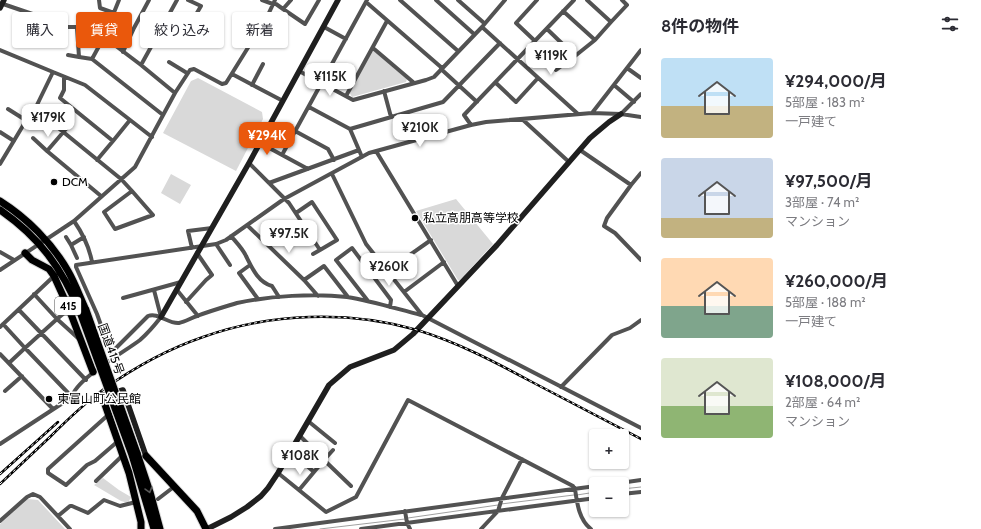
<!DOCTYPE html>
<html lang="ja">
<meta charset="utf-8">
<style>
:root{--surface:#fff;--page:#f2f2f3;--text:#2b2b33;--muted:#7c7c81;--accent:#ea580c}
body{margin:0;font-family:Cabin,"Noto Sans JP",sans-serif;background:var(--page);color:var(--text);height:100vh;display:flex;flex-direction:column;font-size:15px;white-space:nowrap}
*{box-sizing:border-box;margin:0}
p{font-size:13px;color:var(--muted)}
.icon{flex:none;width:22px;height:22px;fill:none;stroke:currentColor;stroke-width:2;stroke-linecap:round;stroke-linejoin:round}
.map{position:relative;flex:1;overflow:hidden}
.side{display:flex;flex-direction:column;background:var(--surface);width:340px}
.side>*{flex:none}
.hud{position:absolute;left:12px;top:12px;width:380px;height:36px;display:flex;gap:8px}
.buttons{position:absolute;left:589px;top:429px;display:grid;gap:8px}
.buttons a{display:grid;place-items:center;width:40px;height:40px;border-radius:4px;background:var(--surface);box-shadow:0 1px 3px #0004;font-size:20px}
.price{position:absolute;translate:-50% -34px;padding:0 9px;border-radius:8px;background:#fff;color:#222;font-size:13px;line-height:26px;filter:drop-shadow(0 1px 2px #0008)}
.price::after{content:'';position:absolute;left:50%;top:24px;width:12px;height:9px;margin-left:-6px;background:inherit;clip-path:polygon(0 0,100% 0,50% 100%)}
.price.current{background:var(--accent);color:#fff}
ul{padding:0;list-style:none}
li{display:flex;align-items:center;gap:12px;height:100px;padding:0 20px}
li span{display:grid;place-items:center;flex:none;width:112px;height:80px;border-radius:4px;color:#555}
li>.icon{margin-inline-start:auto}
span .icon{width:48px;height:48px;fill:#fffc;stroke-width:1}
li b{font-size:17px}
h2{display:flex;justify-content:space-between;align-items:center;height:48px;padding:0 20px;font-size:17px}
.pill{padding:0 14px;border-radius:4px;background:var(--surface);box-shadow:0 1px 3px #0004;font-size:14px;line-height:36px}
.pill.current{background:var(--accent);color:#fff}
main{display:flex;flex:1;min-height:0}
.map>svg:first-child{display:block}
.green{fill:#d9d9d9}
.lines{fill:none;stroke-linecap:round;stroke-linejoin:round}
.stream{stroke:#a0a0a0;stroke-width:1}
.highway-casing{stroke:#dbdbdb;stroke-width:9}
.street{stroke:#525252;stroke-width:4}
.secondary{stroke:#1f1f1f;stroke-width:5.5}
.highway{stroke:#000;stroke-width:7}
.rail-casing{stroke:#000;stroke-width:2.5}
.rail{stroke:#fff;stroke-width:1;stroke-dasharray:3;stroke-linecap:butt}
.highway-bridge-casing{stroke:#dbdbdb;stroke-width:9;stroke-linecap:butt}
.highway-bridge{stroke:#000;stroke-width:7}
.oneway{stroke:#595959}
.poi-dot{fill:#000;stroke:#fff;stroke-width:1.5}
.labels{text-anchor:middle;stroke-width:3;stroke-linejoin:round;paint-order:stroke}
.shield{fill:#fff;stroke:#4c4c4c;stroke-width:1}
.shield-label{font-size:11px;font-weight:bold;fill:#000}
.poi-label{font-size:12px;fill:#000;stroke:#fff;text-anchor:start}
.street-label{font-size:12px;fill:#000;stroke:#fff}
</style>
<main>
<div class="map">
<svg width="641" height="529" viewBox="0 0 641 529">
<rect width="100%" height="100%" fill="#fff"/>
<path class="green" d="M373,50L407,79L406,82L352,97L349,92Z
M198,78L262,112L263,119L236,171L163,133L191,81Z
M171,174L191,185L180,204L161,193Z
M456,199L493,244L460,280H458L416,211Z
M103,478L119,490L131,497L128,503L121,501L94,485Z
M27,499L38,500L65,529H0V524Z"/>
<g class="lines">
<path class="stream" d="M622,489L641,487
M577,495L596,492
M501,504L574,495
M408,518L498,505
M320,529L405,519"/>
<g class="highway-casing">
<path id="highway" d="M0,201C27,218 52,243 68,271C75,283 80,297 86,310
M0,210C39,237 62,268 80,312
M25,253L32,260L49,269L54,276L69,309L93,372
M102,396L129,473L141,522V529
M137,453L150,492L160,529
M132,455L154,529
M146,456L197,511L206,529"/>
</g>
<path class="street" d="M99,0L100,8L114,13
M119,0L104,37L92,59L163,115
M262,0L273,4H276L283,9
M291,0L283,9L305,24L319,0
M400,0L458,51
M436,0L474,34
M458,0L484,23
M587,0L611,22L627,5L622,0
M366,2L442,68
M3,4L56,22L65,27H87L104,37L141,65L175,93
M563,11L595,40L611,22
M324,27L346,39
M482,27L578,114
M547,29L575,56L595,40
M159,32L182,43L188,28L201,6L188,0
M535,41L516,23L537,0
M530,47L556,70L575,56
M373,48L413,82
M0,50L53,72L35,109L30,114L0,164
M123,52L134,28L149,0
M68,55L79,57L77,28
M79,57L92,59
M169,62L187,73
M141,65L177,0
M627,68L641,78
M441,69L477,102
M299,71L353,100L426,80L434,77L482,27L505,0
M53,72L85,85L152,137
M232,74L283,101
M64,77V90L60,98L113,141L97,160
M496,83L516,102L538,78
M252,85L263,64
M614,85L634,102
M384,91L391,117
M346,96L387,21
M309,107L350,129L362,157
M8,109L27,121
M35,109L121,179L132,191
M592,113L641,50
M621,114L641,94
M522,119L569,162
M471,125L464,115L574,0
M350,129L443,102L500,43
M295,131L328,149L334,160
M0,132L14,141
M33,138L47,151L72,122
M113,141L130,120
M260,143L308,169
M580,150L631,185L641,173
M47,151L101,196
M376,151L458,286
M282,155L367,0
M249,163L289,203L320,250L337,240L312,202L296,213
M332,174L366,244L422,315L641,428
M269,183L359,150
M631,185L607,218L604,226L615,233L641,260
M132,191L153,215L115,229L104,212Z
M74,221C83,234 89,246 92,262
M247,225L304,280L318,296
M231,236C236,242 243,249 246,256C252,268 258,282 272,286L279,297
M66,237L71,245L84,237
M216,244L230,265
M71,245L77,258
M192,248L188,231L212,228
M0,252L14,260
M313,254L320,250
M250,265L239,273L258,299
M0,270L74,221L135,167L175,93L190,70L194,69L222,84L226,83L267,17L275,0
M387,271L431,240
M304,280L324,266L348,297
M154,290L161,317
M177,290L198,316
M404,292L444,262
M123,298L181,282
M368,301L336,260L352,248L391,300L390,307
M186,302L206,280L212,275L197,253
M69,309L57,319L79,339
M19,310L86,380
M3,324L25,348L57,319L34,294
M0,327L54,276
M111,353L148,316C158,312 168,324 179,323C185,322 191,318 197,316C210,311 224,307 237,303C270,296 314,293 347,297C372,301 397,309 421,315
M0,354L53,409
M113,359L97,314L76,267V265L216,244L226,240L284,199L369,153L471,125L486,122L592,113L621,114L641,117
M9,363L25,348L72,397
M561,387L612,335L630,328L641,320
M5,391L22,376
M108,415L48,469V473L66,485L87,465L95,461L117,442
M308,421L335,443
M300,436L324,460L333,450
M0,444L72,397C76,379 123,353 140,340C148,333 154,326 161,317
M291,452L314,472L324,460L351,486
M278,473L326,512L356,497L408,400L573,486L575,489C577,503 579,520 591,529
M96,481L122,456
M613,484L641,480
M299,490L314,472
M622,494L641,492
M158,499L175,486
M405,511L407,523L410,529
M58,516L70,506H72L88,513L104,500L120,506L136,502
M0,521L27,497L33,494L40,497L70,529
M275,529L596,486
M361,529L596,498
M481,529L498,511L502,498L522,459"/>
<path class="secondary" d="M0,8L4,0
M161,317L249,163L338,0
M102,396L123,390L146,456
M207,529L231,517L247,507L261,496L268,488L278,473L329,385L350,367L394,350L413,334L497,245L590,138L609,122L621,114"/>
<use href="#highway" class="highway"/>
<g class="rail-casing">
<path id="rail" d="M0,474L58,422
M0,484C17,468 33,453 50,437C67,420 85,403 104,389C135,367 168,349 203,337C270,313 348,310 417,330C457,342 495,362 532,382C569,401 605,420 641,439"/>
</g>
<use href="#rail" class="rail"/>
<g class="highway-bridge-casing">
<path id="highway-bridge" d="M86,310L137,453
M80,312L132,455"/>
</g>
<use href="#highway-bridge" class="highway-bridge"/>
</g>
<defs><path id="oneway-chevron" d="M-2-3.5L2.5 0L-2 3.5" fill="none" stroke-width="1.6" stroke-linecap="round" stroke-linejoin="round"/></defs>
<use class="oneway" href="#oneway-chevron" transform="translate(149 490) rotate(74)"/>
<g class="poi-dot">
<circle cx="54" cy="182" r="4"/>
<circle cx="415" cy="218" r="4"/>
<circle cx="49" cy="399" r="4"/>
</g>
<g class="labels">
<rect class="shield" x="55" y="297" width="26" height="18" rx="3"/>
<g class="shield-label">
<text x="68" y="310">415</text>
</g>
<g class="poi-label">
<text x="62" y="186">DCM</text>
<text x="423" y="222">私立高朋高等学校</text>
<text x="57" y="403">東富山町公民館</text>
</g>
<g class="street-label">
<text transform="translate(111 349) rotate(70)" y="4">国道415号</text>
</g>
</g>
</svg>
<div class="buttons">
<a>+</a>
<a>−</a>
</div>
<b class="price" style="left:551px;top:76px">¥119K</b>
<b class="price" style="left:330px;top:97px">¥115K</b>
<b class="price" style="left:48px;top:138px">¥179K</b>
<b class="price" style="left:420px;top:148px">¥210K</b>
<b class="price current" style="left:267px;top:156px">¥294K</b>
<b class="price" style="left:289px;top:254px">¥97.5K</b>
<b class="price" style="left:389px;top:287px">¥260K</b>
<b class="price" style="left:300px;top:476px">¥108K</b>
<div class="hud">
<a class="pill">購入</a>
<a class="pill current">賃貸</a>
<a class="pill">絞り込み</a>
<a class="pill">新着</a>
</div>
</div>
<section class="side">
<h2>8件の物件<svg class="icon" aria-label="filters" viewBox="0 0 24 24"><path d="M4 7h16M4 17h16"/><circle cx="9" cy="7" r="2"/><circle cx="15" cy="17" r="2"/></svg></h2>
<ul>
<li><span style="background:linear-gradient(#bfe0f5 60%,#c2b280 0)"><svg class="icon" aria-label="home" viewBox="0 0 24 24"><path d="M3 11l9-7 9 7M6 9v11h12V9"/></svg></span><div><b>¥294,000/月</b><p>5部屋 · 183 m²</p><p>一戸建て</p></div></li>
<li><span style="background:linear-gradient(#c9d6e8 75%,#c2b280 0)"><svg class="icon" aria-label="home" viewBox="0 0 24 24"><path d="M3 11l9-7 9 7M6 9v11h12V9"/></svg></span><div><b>¥97,500/月</b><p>3部屋 · 74 m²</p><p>マンション</p></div></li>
<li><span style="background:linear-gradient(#ffd9b3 60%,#7fa58c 0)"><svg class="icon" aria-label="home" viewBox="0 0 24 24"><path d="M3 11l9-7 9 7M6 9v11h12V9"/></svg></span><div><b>¥260,000/月</b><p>5部屋 · 188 m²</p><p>一戸建て</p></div></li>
<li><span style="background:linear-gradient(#dfe7d0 60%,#8fb573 0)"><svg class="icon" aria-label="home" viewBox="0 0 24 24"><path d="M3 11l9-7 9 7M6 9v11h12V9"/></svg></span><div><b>¥108,000/月</b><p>2部屋 · 64 m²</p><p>マンション</p></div></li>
</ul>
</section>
</main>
